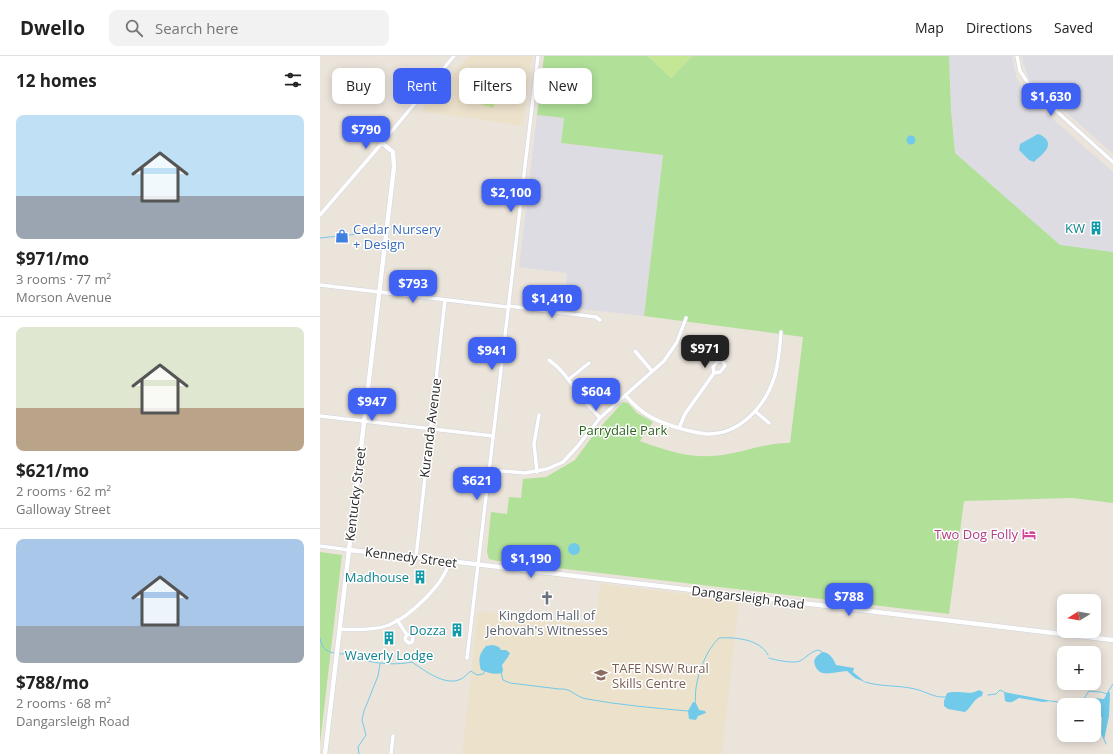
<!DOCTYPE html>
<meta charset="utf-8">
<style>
:root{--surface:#fff;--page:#f2f2f2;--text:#222;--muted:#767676;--line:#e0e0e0;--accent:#3f61f4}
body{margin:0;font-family:"Open Sans",sans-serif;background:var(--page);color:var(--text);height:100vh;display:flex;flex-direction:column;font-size:15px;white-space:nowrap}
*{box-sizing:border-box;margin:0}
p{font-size:13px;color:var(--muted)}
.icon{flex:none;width:22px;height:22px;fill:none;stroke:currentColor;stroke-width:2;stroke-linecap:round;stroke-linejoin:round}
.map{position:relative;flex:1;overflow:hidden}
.side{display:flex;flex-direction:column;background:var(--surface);width:320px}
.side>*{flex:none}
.top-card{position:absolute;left:12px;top:12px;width:380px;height:36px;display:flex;gap:8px}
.needle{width:26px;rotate:259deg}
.buttons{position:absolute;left:737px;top:538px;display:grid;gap:8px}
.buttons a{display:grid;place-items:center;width:44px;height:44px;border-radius:8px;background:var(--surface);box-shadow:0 2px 10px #0003;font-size:20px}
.price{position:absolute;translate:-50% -34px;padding:0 9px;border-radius:8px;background:var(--accent);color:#fff;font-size:13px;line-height:26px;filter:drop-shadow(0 1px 2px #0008)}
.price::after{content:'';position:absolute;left:50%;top:24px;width:12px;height:9px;margin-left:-6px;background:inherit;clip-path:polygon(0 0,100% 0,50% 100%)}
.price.on{background:#222;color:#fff}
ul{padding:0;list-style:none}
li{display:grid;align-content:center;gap:8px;height:212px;padding:0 16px}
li+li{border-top:1px solid var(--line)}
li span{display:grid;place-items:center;height:124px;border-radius:8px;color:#555}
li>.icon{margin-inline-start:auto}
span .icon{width:72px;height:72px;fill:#fffc;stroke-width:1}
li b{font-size:17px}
h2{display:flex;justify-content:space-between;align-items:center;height:48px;padding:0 16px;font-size:17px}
.chip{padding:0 14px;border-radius:8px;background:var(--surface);box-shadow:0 2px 10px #0003;font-size:14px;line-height:36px}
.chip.on{background:var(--accent);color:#fff}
header{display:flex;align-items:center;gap:24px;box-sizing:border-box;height:56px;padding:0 20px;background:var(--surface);border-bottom:1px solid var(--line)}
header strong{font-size:19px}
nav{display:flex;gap:22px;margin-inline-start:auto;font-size:14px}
.search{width:280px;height:36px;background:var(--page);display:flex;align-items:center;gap:10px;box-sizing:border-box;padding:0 14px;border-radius:8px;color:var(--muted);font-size:15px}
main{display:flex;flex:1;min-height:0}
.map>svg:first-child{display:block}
.industrial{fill:#dedce3}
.education{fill:#ece1cb}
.green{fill:#b1e099}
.pitch{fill:#c4e795}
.water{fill:#71caea}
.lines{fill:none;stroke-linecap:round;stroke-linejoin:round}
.stream{stroke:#71caea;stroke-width:1}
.street-casing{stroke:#d0d4e2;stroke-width:4.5}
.secondary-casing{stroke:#d0d4e2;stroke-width:5.5}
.street{stroke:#fff;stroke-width:3.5}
.secondary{stroke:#fff;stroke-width:4.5}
.labels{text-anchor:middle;stroke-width:3;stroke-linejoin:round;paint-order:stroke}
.culture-label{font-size:13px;fill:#0d838f;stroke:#fff;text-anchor:end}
.shop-label{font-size:13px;fill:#366cbe;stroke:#fff;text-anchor:start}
.street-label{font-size:13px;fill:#292929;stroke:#fff}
.park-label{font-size:13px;fill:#2b631c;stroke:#fff}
.hotel-label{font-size:13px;fill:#b23c85;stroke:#fff;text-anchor:end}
.worship-label{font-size:13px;fill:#5b616d;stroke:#fff}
.education-label{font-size:13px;fill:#785e54;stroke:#fff;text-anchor:start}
</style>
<header>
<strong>Dwello</strong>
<div class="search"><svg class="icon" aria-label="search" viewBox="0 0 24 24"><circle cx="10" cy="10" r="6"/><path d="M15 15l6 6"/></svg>Search here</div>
<nav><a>Map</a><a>Directions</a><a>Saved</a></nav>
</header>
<main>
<section class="side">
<h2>12 homes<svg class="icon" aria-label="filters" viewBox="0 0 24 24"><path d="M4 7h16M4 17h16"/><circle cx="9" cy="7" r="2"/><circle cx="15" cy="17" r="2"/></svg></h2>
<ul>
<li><span style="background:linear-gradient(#bfe0f5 65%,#9aa5b1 0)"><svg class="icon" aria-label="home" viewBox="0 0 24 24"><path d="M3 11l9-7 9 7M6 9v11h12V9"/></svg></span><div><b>$971/mo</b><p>3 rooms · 77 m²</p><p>Morson Avenue</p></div></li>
<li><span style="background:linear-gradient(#dfe7d0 65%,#b9a48a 0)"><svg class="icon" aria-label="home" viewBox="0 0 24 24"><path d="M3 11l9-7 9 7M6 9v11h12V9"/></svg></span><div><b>$621/mo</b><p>2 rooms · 62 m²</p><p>Galloway Street</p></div></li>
<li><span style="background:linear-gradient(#a9c7e8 70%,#9aa5b1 0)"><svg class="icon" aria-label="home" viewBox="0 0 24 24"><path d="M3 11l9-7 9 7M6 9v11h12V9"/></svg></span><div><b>$788/mo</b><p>2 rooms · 68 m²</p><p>Dangarsleigh Road</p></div></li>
</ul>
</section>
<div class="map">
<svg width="793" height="698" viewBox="0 0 793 698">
<rect width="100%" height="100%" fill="#ebe4db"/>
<path class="industrial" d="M629,0H692L696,20L701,31L726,57L793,116V196L740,190L635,97L631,54Z
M702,0H793V98L709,23L703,7Z
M217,59L244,62L241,87L343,99L324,260L244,251L247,217L199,211Z"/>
<path class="education" d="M149,0H212L203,70L101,55Z
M280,528L419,544L402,698H142L158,555L275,569Z"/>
<path class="green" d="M224,0H328L351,22L372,0H629L631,54L635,97L740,189L793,196V447L752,442L644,445L629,558L177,505L169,503L167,496L171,456L187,458L189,441L201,442L203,423L226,421L255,404L275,377L303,346L308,347L317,357L333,366L320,385C353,397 377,405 413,397C431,394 451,386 470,387L483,281L324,260L343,99L241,87L244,62L217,59Z
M0,496L22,499L0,687Z"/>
<path class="pitch" d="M328,0H372L351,22Z
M163,39L176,44L173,52L160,48Z"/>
<path class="water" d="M718,78C721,79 723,80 726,83C733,92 720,100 714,106L709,104L699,94L700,88Z
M586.5 84a4.5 4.5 0 1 1 9 0a4.5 4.5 0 1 1-9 0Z
M248 493a6 6 0 1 1 12 0a6 6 0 1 1-12 0Z
M173,589L179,591L181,594H186L190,597L188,601L182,609L183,614L182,617C174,619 169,617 161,614C158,603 159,598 166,590Z
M502,596C511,597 513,603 516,609L534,612L533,616L545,626L535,622L527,615C515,615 497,625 494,605L496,601Z
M659,634L663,636L662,640C653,643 652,651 645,656L628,653L624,650V645L627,637C638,634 650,640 659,634Z
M788,635L790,637L789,660L784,684L781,678L782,661L774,659V649H772L775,642L784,643Z
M684,636L732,645L723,646L699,642C693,645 692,648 685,645Z
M373,646L376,647L379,654L385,655L386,657L378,660L376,664L369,663L368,655Z"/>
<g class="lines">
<path class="stream" d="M0,182L59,176
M0,582C2,592 5,595 14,597
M19,598L35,597L43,598L47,605C62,608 77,609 92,606C104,614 125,631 141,623C145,621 148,617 151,615L157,619L163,618L166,614
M449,602C455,604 474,608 480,605C487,601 491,595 499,594L502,596
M181,617L183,624L190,627L239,633C253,632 254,641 267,643C300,649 334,652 368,655
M545,626C561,631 578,629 595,633C605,635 614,642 625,641
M788,636L793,628
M668,639L676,638L680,634L684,636
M731,645L744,647L762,648L765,641L769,635L781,636L787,638
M375,648C376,643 375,637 376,632C378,616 387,593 399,582C415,581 440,583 448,599
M784,683L786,688
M39,698L38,691L46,679L42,664L44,655L58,620L60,608"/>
<g class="street-casing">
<path id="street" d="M697,0L700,15L712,33L793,106
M0,159L62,87L134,0
M0,229L187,251
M188,250L276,261L280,264
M315,295L332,315
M229,304C242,313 250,326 259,339C266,347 273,354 280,362
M249,323L269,307
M305,339C322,359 337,366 362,373C369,375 378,377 386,378C420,379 446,350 455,319C459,305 460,290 461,276
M436,356L449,367
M0,360L173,380
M359,372L365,358L394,317L393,311L398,305H403L405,310L400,316L394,317
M169,414L205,417L227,413L243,406L257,391L280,362L292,351L344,305L357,286L366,262
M217,416L214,388L219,359
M0,490L29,494
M96,501L125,244
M77,564L87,579L85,582L86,585L89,587L92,586L93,583V580L90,578L87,579
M20,573C33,574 57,574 69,569C89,561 126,527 129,505
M147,602L218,0
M71,698L73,680"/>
</g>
<g class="secondary-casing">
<path id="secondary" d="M29,494L96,501L793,584
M5,698L74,111L73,96L62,87"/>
</g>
<use href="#street" class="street"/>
<use href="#secondary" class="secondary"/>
</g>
<defs>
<g id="building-bare" transform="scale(1.08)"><path d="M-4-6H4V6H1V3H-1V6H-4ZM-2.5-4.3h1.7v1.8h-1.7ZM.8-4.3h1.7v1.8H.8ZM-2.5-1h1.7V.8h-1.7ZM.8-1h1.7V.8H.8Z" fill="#0f9aa8" stroke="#fff" stroke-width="2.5" paint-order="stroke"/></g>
<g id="shop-bare" transform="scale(1.08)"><path d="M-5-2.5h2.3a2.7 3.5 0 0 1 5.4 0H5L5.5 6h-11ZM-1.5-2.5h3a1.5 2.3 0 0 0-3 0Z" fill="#3f7fe0" stroke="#fff" stroke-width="2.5" paint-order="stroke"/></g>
<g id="hotel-bare" transform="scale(1.08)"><path d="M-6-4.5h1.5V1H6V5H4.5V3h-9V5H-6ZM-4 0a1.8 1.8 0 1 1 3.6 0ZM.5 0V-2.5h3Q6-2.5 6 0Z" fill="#d1479c" stroke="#fff" stroke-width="2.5" paint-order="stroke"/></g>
<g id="church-bare" transform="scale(1.08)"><path d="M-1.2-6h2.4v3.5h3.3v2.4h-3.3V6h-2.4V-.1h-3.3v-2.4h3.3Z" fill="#6b7280" stroke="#fff" stroke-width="2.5" paint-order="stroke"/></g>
<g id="university-bare" transform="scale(1.08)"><path d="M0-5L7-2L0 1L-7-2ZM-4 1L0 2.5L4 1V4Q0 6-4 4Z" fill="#8d6e63" stroke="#fff" stroke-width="2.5" paint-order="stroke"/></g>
</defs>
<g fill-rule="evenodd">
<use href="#building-bare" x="776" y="172"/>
<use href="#shop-bare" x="22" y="180"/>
<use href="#hotel-bare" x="709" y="478"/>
<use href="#building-bare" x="100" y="521"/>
<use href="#church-bare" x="227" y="542"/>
<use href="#building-bare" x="137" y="574"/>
<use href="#building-bare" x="69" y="582"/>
<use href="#university-bare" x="281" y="619"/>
</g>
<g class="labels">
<g class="culture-label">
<text x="765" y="177">KW</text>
<text x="89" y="526">Madhouse</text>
<text x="126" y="579">Dozza</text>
<text x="69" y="604" text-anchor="middle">Waverly Lodge</text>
</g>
<g class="shop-label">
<text x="33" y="178">Cedar Nursery<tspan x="33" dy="15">+ Design</tspan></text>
</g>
<g class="street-label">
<text transform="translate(110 372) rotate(-83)" y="5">Kuranda Avenue</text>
<text transform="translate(35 438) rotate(-83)" y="5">Kentucky Street</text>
<text transform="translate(91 501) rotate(7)" y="5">Kennedy Street</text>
<text transform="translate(428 541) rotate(7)" y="5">Dangarsleigh Road</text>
</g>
<g class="park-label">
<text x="303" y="379">Parrydale Park</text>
</g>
<g class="hotel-label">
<text x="698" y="483">Two Dog Folly</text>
</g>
<g class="worship-label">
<text x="227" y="564">Kingdom Hall of<tspan x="227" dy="15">Jehovah's Witnesses</tspan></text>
</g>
<g class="education-label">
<text x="292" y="617">TAFE NSW Rural<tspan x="292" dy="15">Skills Centre</tspan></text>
</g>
</g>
</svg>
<div class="buttons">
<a><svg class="needle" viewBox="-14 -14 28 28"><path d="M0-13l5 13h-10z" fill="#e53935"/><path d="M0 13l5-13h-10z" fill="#767676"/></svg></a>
<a>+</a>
<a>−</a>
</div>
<b class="price" style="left:731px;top:61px">$1,630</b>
<b class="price" style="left:46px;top:94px">$790</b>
<b class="price" style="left:191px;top:157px">$2,100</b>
<b class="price" style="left:93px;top:248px">$793</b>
<b class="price" style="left:232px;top:263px">$1,410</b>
<b class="price on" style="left:385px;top:313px">$971</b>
<b class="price" style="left:172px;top:315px">$941</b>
<b class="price" style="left:276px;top:356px">$604</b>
<b class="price" style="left:52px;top:366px">$947</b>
<b class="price" style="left:157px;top:445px">$621</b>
<b class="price" style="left:211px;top:523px">$1,190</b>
<b class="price" style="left:529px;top:561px">$788</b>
<div class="top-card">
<a class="chip">Buy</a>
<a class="chip on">Rent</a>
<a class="chip">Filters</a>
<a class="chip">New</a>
</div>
</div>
</main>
